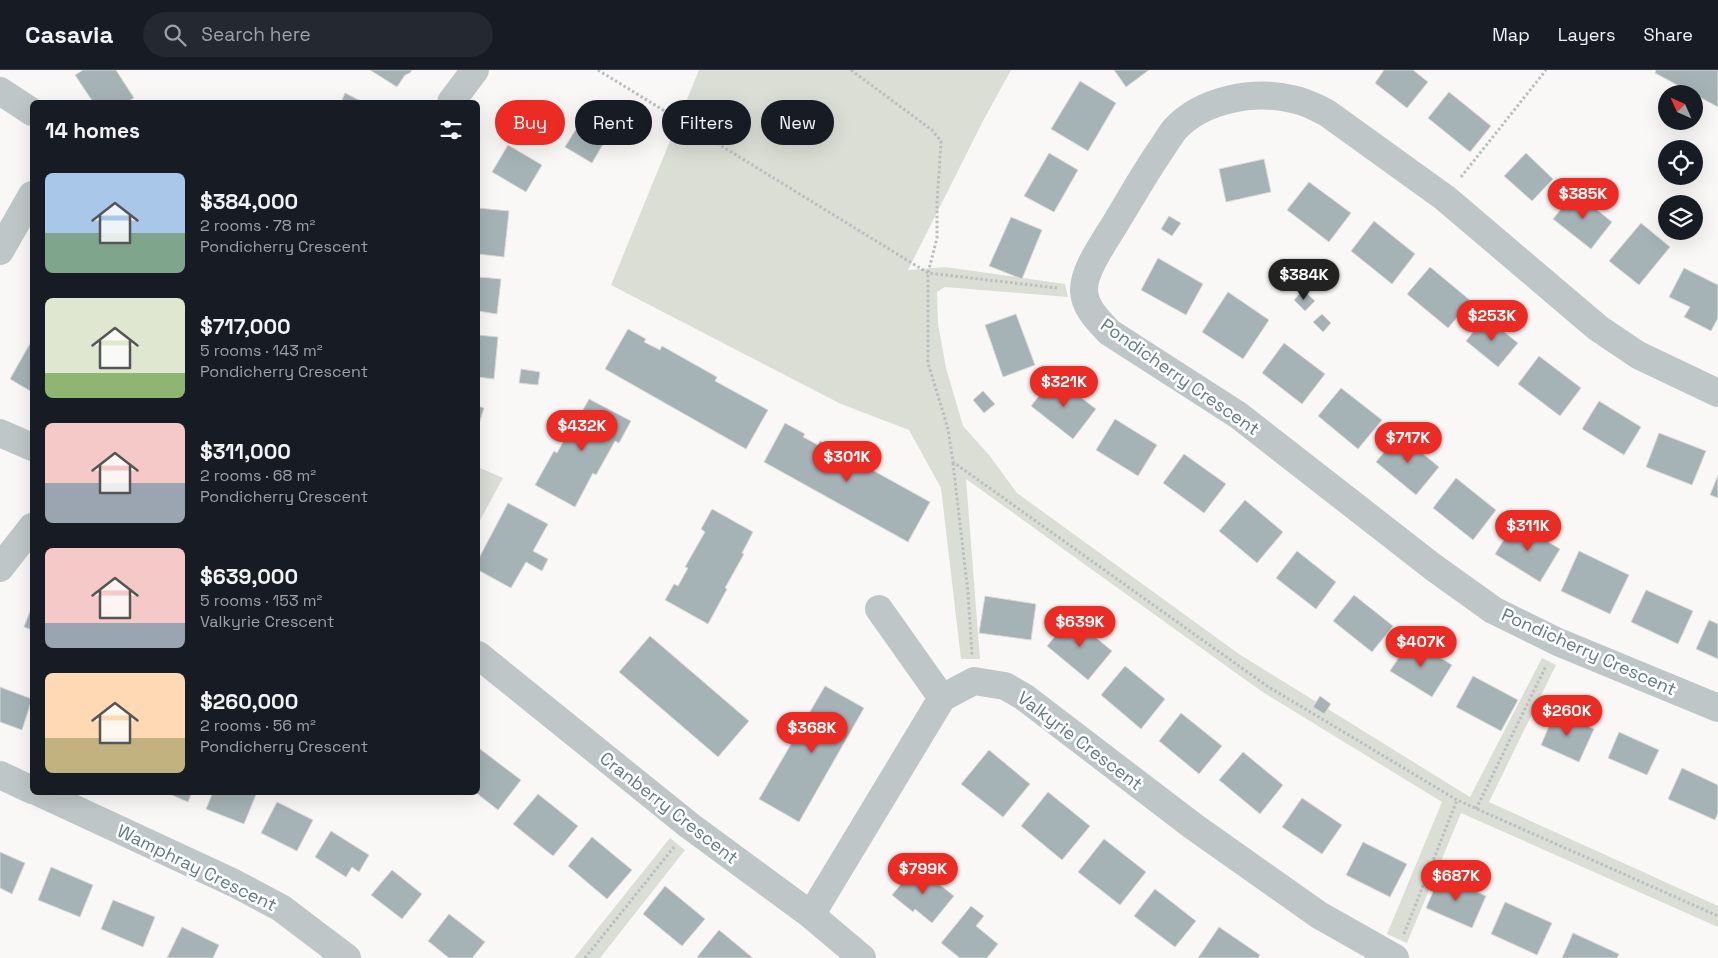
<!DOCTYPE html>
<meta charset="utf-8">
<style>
:root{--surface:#171b24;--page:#242831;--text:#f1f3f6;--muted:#9ea1a6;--line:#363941;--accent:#ea2c25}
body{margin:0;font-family:"Space Grotesk",sans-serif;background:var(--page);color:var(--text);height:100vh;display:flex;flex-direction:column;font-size:19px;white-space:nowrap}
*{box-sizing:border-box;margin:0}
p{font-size:16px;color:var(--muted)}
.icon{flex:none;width:28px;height:28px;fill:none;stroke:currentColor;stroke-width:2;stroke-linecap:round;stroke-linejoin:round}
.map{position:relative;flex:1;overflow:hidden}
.side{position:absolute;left:30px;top:30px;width:450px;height:695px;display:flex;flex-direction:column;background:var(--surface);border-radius:8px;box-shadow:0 5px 20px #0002}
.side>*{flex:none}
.guide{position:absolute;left:495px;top:30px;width:475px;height:45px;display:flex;gap:10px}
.needle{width:32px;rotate:315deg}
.controls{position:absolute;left:1658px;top:15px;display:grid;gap:10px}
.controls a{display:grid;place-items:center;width:45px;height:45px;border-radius:50%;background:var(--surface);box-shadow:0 5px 20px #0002;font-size:25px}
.price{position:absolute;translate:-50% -42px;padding:0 11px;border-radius:18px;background:var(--accent);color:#fff;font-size:16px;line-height:32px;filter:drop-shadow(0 1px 2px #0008)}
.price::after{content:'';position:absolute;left:50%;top:30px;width:15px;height:11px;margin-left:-8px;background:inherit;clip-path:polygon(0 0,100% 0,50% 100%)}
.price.active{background:#222;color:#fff}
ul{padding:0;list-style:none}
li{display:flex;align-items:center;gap:15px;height:125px;padding:0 15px}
li span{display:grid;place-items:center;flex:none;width:140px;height:100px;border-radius:8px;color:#555}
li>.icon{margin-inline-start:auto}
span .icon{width:60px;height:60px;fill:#fffc;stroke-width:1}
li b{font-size:21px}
h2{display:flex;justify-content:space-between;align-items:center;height:60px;padding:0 15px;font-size:21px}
.tag{padding:0 18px;border-radius:22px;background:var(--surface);box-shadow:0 5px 20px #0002;font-size:18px;line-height:45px}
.tag.active{background:var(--accent);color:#fff}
header{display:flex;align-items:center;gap:30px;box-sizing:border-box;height:70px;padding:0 25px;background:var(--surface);border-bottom:1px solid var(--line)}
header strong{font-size:24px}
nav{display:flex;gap:28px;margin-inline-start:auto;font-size:18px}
.search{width:350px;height:45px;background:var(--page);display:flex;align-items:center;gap:12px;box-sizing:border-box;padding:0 18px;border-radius:28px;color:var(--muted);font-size:19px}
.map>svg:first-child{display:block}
.green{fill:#daded5}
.building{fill:#a5b3b6;stroke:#dadad8}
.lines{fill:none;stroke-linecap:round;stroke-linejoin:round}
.path{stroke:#b9bec0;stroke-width:3;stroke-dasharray:2.5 2.5;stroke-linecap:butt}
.minor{stroke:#bfc6c8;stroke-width:28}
.labels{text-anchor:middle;stroke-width:5;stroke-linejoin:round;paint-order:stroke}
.street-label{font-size:18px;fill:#627a82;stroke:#fff}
</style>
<header>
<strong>Casavia</strong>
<div class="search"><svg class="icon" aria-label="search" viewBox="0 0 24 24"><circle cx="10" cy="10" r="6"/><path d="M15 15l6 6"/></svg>Search here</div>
<nav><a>Map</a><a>Layers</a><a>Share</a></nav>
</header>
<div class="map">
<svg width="1718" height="888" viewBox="0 0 1718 888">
<rect width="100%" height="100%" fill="#f9f8f6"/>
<path class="green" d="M699,0H1011L983,51L908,200L945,197L1065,214L1068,227L945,217L937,222L938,254L946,298L963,356L989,385L1017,423L1239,584L1470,727L1542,588L1556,595L1489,732L1718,836V857L1461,743L1407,873L1387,864L1442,732L1261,621L966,409L980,589H961L941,418L909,360L841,334L611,215Z
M478,397L503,408L478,454Z
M670,768L685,780L600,888H574Z"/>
<path class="building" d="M83,0H116L134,28L127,32H93L75,5Z
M370,0H412L410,3L405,5L397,17Z
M1114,0H1149L1126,17Z
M1384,0H1413L1428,12L1407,38L1375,13Z
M1656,0H1718V37L1655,3Z
M1080,11L1116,33L1088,81L1051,59Z
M1449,22L1491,56L1470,82L1428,48Z
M345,23L363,32H341Z
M587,41L613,57L592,93L565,77Z
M508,75L542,95L526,122L492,102Z
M1049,83L1078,100L1054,142L1024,126Z
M1526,83L1553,109L1532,131L1504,106Z
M1264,89L1271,122L1226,132L1219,99Z
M1309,112L1351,143L1329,172L1287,140Z
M1575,122L1612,152L1591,179L1553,149Z
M478,138L509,141L504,187L478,184Z
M1169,146L1181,153L1172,166L1161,159Z
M1011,147L1042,160L1022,209L989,196Z
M1374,151L1415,184L1392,214L1351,181Z
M1641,153L1670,177L1639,215L1609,191Z
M1158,188L1203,214L1186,245L1141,220Z
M1430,197L1471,231L1448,258L1407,224Z
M1684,198L1718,215V248L1711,261L1684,247L1690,237L1669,227Z
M478,207L501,209L497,244L478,241Z
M1303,220L1315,231L1305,241L1294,230Z
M1228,222L1269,250L1243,289L1202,262Z
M1016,244L1035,295L1003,307L985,255Z
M1322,244L1331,253L1323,262L1313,252Z
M1485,247L1518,273L1498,297L1466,271Z
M628,259L646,269L644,272L660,280L662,276L717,307L715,311L768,340L746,379L605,299Z
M478,265L498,267L494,309L478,307Z
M32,270V322L10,309Z
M1284,273L1325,304L1302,334L1262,303Z
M1539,286L1581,318L1560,346L1518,314Z
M521,299L540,302L538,315L519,313Z
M1054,307L1096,339L1073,369L1031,336Z
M1341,318L1382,350L1358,379L1318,346Z
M983,321L995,334L984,343L973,330Z
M589,329L631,351L619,373L615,371L596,405L593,403L575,437L535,415L554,381L557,383L576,348L578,349Z
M1599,331L1641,357L1624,385L1582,359Z
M478,336L484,338L478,357Z
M1115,349L1157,375L1138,406L1096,380Z
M785,353L805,364L803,367L818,375L820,371L930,432L908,472L764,392Z
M1659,363L1706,381L1692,415L1646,397Z
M1399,364L1439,397L1416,425L1376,392Z
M1184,384L1226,414L1204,443L1163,413Z
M1718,405V428L1710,425Z
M1456,408L1496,440L1473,470L1433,438Z
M1245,430L1283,462L1257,493L1219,461Z
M508,433L548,454L533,481L548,489L542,501L526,492L511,518L478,500V490Z
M712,439L753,462L742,483L744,484L725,518L727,519L708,554L665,530L674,514L678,516L688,498L685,497L705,462L701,459Z
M1515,452L1560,479L1540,512L1495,484Z
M1297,481L1336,512L1316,539L1276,508Z
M1579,481L1629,505L1610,544L1561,521Z
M1646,520L1693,541L1678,574L1631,552Z
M1354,525L1393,556L1372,582L1333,551Z
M985,526L1036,534L1031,570L979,563Z
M32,536V560L24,557Z
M1071,547L1112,581L1088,610L1047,576Z
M1709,550L1718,554V589L1696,579Z
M650,566L749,651L718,687L619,602Z
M1411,569L1452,595L1432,627L1390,601Z
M1125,596L1165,629L1141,659L1101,625Z
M1473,606L1518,630L1501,661L1456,637Z
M825,616L864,638L799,752L759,729Z
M0,617L32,629L22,660L0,652Z
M1320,626L1331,634L1324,644L1313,637Z
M1555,642L1594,659L1579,692L1541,675Z
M1181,643L1222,676L1199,704L1159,671Z
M1619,662L1659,680L1647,705L1608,688Z
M480,679L521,710L498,740L475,722H478V682Z
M989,680L1030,714L1003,747L961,714Z
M1243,682L1283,715L1260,744L1219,710Z
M1682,698L1718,715V743L1715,750L1668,729Z
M165,722H192L188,732Z
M213,722H257L244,754L206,739Z
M1048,722L1090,756L1062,790L1021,756Z
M538,724L578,756L553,786L513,754Z
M1302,728L1342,755L1322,784L1282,757Z
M277,732L313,750L297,781L261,763Z
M331,761L369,785L359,802L352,797L346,807L315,787Z
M592,767L632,800L607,829L568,796Z
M1104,769L1146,802L1120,835L1078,802Z
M1363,772L1407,794L1390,827L1346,805Z
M0,782L25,793L12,824L0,818Z
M916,796L954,826L932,853L915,839L913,842L892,825Z
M51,797L93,815L80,847L38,830Z
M392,800L422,824L402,849L371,825Z
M1440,806L1486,826L1472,858L1426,838Z
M665,816L705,849L682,876L643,844Z
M1155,819L1196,851L1175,877L1134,846Z
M113,830L155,847L143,877L101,859Z
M1505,832L1552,853L1537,885L1491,864Z
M971,836L984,846L976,856L998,874L987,888H960L941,873Z
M449,844L485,872L472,888H449L428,871Z
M182,857L219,875L213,888H167Z
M1219,857L1260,885L1258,888H1198Z
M719,860L753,888H698L697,887Z
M1573,863L1619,884L1617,888H1562Z"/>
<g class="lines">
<path class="path" d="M598,0L928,203L1057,218
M851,0L932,60L941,71L937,133V168L928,203V293L948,359L953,392L1267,616L1457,730L1718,846
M1461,107L1546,0
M953,393L968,523L972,585
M1476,739L1546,596
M1404,864L1457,730
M585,888L674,777"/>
<path class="minor" d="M0,21L32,42
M451,32L475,0
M0,181L32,125
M1718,323L1638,285L1598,258L1445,128L1327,43C1316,37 1304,31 1292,29C1254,20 1203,29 1175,59C1170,65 1165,74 1160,81C1145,103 1132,126 1118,149C1108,167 1083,199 1084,221C1085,238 1098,250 1109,262L1238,345L1433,497L1493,540L1558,572L1718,638
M0,363L32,377
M0,498L32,457
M879,539L942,628
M478,585L690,756L811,845L862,888
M0,705L32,720
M38,722L234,813L281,838L347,888
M811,845L942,628L974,611L1005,616L1024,627L1193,756L1319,845L1395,888"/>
</g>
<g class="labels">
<g class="street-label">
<text transform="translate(1180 307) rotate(35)" y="6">Pondicherry Crescent</text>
<text transform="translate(1589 582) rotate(24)" y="6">Pondicherry Crescent</text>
<text transform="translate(1080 671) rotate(37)" y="6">Valkyrie Crescent</text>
<text transform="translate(669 738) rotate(38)" y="6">Cranberry Crescent</text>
<text transform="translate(197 798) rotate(26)" y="6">Wamphray Crescent</text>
</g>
</g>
</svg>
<div class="controls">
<a><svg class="needle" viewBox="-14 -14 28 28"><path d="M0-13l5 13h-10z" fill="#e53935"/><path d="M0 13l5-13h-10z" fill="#9ea1a6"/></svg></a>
<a><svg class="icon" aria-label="locate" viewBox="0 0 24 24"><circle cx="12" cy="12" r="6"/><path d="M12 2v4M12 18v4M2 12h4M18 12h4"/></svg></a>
<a><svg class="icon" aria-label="layers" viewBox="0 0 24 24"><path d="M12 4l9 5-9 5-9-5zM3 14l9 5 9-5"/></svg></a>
</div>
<b class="price" style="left:1583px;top:150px">$385K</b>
<b class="price active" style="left:1304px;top:231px">$384K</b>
<b class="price" style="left:1492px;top:272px">$253K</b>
<b class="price" style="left:1064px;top:338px">$321K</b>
<b class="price" style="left:582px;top:382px">$432K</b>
<b class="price" style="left:1408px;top:394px">$717K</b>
<b class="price" style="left:847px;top:413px">$301K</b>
<b class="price" style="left:1528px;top:482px">$311K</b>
<b class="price" style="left:1080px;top:578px">$639K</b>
<b class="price" style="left:1421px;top:598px">$407K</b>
<b class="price" style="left:1567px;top:667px">$260K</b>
<b class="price" style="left:812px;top:684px">$368K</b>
<b class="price" style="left:923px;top:825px">$799K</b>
<b class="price" style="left:1456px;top:832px">$687K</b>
<div class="guide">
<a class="tag active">Buy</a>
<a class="tag">Rent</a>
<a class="tag">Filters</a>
<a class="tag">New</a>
</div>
<section class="side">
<h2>14 homes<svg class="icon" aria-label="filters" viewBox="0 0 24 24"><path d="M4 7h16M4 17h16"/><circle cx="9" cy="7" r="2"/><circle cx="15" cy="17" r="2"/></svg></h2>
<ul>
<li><span style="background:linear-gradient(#a9c7e8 60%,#7fa58c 0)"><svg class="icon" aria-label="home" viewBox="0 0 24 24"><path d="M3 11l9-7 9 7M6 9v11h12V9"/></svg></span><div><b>$384,000</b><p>2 rooms · 78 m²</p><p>Pondicherry Crescent</p></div></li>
<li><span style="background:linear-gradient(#dfe7d0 75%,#8fb573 0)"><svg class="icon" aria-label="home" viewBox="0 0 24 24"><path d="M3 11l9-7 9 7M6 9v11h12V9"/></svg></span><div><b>$717,000</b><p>5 rooms · 143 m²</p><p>Pondicherry Crescent</p></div></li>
<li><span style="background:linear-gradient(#f6c9c9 60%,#9aa5b1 0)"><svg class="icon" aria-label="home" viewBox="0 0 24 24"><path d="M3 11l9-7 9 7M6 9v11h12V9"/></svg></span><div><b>$311,000</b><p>2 rooms · 68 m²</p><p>Pondicherry Crescent</p></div></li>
<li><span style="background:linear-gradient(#f6c9c9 75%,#9aa5b1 0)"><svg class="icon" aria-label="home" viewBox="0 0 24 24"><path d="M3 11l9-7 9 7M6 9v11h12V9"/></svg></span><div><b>$639,000</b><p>5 rooms · 153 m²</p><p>Valkyrie Crescent</p></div></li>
<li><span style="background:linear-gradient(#ffd9b3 65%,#c2b280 0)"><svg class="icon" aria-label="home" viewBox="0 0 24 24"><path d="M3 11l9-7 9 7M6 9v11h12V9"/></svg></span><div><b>$260,000</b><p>2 rooms · 56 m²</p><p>Pondicherry Crescent</p></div></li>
</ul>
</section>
</div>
